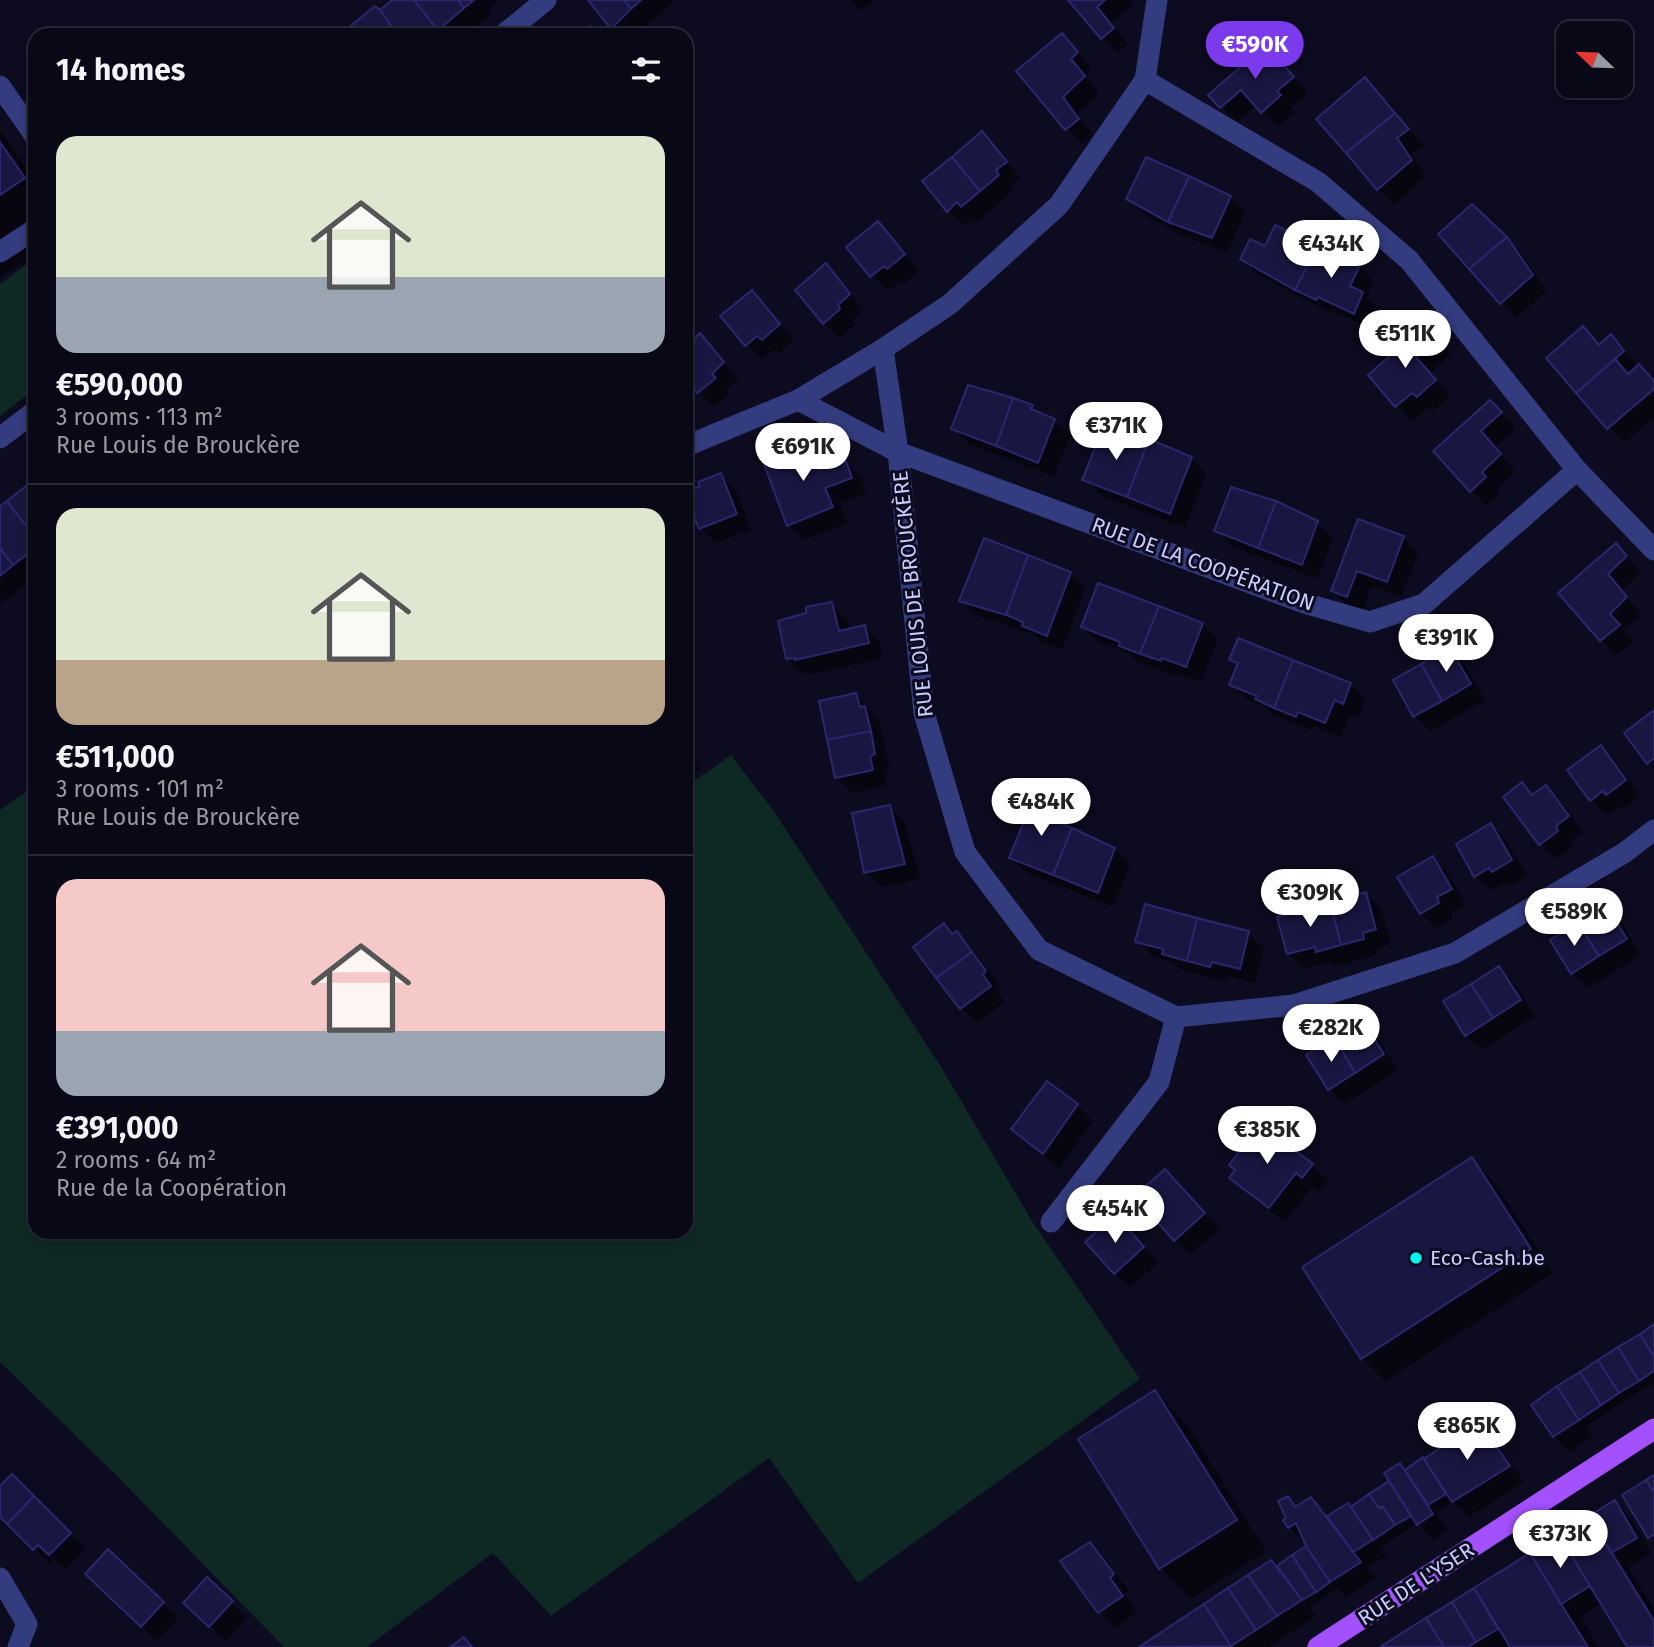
<!DOCTYPE html>
<meta charset="utf-8">
<style>
:root{--surface:#090817;--page:#121120;--text:#f1f3f6;--muted:#999aa1;--line:#292936;--accent:#7c3aed}
body{margin:0;font-family:"Fira Sans",sans-serif;background:var(--page);color:var(--text);height:100vh;display:flex;flex-direction:column;font-size:26px;white-space:nowrap}
*{box-sizing:border-box;margin:0}
p{font-size:23px;color:var(--muted)}
.icon{flex:none;width:38px;height:38px;fill:none;stroke:currentColor;stroke-width:2;stroke-linecap:round;stroke-linejoin:round}
.map{position:relative;flex:1;overflow:hidden}
.drawer{position:absolute;left:28px;top:28px;width:665px;height:1211px;display:flex;flex-direction:column;background:var(--surface);border-radius:21px;box-shadow:0 4px 10px #0003,0 0 0 2px var(--line)}
.drawer>*{flex:none}
.needle{width:46px;rotate:293deg}
.tools{position:absolute;left:1556px;top:21px;display:grid;gap:14px}
.tools a{display:grid;place-items:center;width:77px;height:77px;border-radius:14px;background:var(--surface);box-shadow:0 4px 10px #0003,0 0 0 2px var(--line);font-size:35px}
.price{position:absolute;translate:-50% -60px;padding:0 16px;border-radius:24px;background:#fff;color:#222;font-size:23px;line-height:46px;filter:drop-shadow(0 2px 4px #0008)}
.price::after{content:'';position:absolute;left:50%;top:42px;width:21px;height:16px;margin-left:-10px;background:inherit;clip-path:polygon(0 0,100% 0,50% 100%)}
.price.current{background:var(--accent);color:#fff}
ul{padding:0;list-style:none}
li{display:grid;align-content:center;gap:14px;height:371px;padding:0 28px}
li+li{border-top:2px solid var(--line)}
li span{display:grid;place-items:center;height:217px;border-radius:21px;color:#555}
li>.icon{margin-inline-start:auto}
span .icon{width:126px;height:126px;fill:#fffc;stroke-width:1}
li b{font-size:30px}
h2{display:flex;justify-content:space-between;align-items:center;height:84px;padding:0 28px;font-size:30px}
.map>svg:first-child{display:block}
.green{fill:#0e2924}
.shadow{fill:#0007}
.building{fill:#191641;stroke:#2b276e;stroke-width:2}
.lines{fill:none;stroke-linecap:round;stroke-linejoin:round}
.minor{stroke:#343c80;stroke-width:21}
.major{stroke:#a350ff;stroke-width:21}
.poi-dot{fill:#00f4e7;stroke:#0c0b1f;stroke-width:2.5}
.labels{text-anchor:middle;stroke-width:6;stroke-linejoin:round;paint-order:stroke}
.street-label{font-size:21px;fill:#c9cbff;stroke:#0c0b1f}
.poi-label{font-size:21px;fill:#c9cbff;stroke:#0c0b1f;text-anchor:start}
</style>
<div class="map">
<svg width="1654" height="1647" viewBox="0 0 1654 1647">
<rect width="100%" height="100%" fill="#0c0b1f"/>
<path class="green" d="M35,258V389L0,416V284Z
M731,755L775,813L941,1067L1032,1221L1140,1379L858,1583L769,1458L551,1616L493,1553L367,1647H284L117,1476L0,1362V810L35,785V1232H686V787Z"/>
<path class="shadow" d="M395,0H499L489,9L491,14L465,35H342L380,12Z
M590,0H676L635,35H620Z
M850,0H875L861,11Z
M1070,0H1131L1133,3L1111,23L1128,44L1118,53Z
M1062,35L1092,69L1085,75L1099,93L1077,113L1093,135L1082,144L1019,71Z
M1266,47L1308,93L1291,107L1295,112L1278,127L1257,105L1237,122L1221,106Z
M1365,79L1423,145L1411,154L1426,176L1394,204L1378,189Z
M0,130L35,181V223L17,235L32,256L0,278Z
M982,133L1021,178L1010,187L1013,191L996,206L978,221L973,217L964,226L948,210Z
M1230,197L1245,213L1227,252L1185,237L1143,214L1128,199Z
M878,224L919,271L904,284L901,281L887,291L849,248Z
M1441,234L1506,238L1522,254L1547,291L1516,318Z
M1266,248L1359,266L1374,281L1367,298L1378,309L1370,328L1333,311L1332,314L1257,274L1242,259Z
M826,266L864,310L852,321L855,325L839,338L824,323Z
M752,293L794,340L778,354L774,350L762,360L723,316Z
M1424,327L1451,354L1430,373L1450,396L1433,411L1428,408L1412,421L1370,375Z
M700,335L739,379L726,390L730,394L713,407L686,377V347Z
M1611,336L1654,384V417L1624,443L1548,358L1600,346Z
M993,393L1032,407L1040,414L1054,420L1070,436L1054,477L969,444L953,428Z
M1490,402L1516,429L1495,447L1515,471L1497,489L1500,493L1486,506L1435,451Z
M808,443L823,459L827,469L845,463L861,478L866,493L840,503L847,523L804,540L788,525L787,457Z
M1114,443L1191,458L1206,474L1185,528L1100,495L1084,479Z
M720,475L736,490L751,530L716,543L700,528Z
M35,481V576L2,603L0,601V508Z
M1276,503L1317,523L1333,538L1317,579L1232,546L1216,531Z
M1359,522L1403,538L1418,553L1402,596L1372,586L1363,611L1348,606L1333,591Z
M1616,545L1641,572L1622,591L1641,614L1624,630L1634,642L1616,655L1560,594Z
M1070,573L1085,589L1062,650L1040,641L1033,634L977,616L962,600Z
M831,604L847,620L849,630L865,627L880,642L883,658L812,674H803L788,658Z
M1202,624L1218,640L1201,682L1177,673L1176,676L1136,661L1130,654L1099,642L1083,627Z
M1450,650L1465,665L1485,700L1430,731L1414,715Z
M1231,660L1350,684L1366,700L1358,718L1350,714L1341,737L1313,726L1312,731L1273,714L1266,707L1247,700L1231,684L1238,666Z
M856,695L880,723L890,770L885,771L887,785L852,793L837,777Z
M1654,712V769L1648,762Z
M1601,747L1616,762L1640,796L1623,809L1620,806L1606,815L1591,800Z
M686,750L700,769L686,780Z
M1522,785L1534,797L1546,788L1562,803L1583,832L1570,842L1573,847L1556,859L1541,844L1505,797Z
M889,807L905,823L920,879L882,887L866,872Z
M1059,808L1075,824L1072,830L1115,849L1130,865L1113,907L1027,873L1011,858Z
M1491,825L1506,840L1527,876L1509,886L1505,883L1491,891L1476,876Z
M1433,858L1448,873L1466,905L1451,913L1453,919L1436,928L1421,913Z
M1365,894L1381,909L1391,944L1378,949L1379,954L1333,967L1329,962L1304,969L1289,953Z
M1605,907L1621,922L1641,955L1588,988L1572,973Z
M1248,933L1264,948L1255,983L1228,976L1225,982L1179,969L1172,962L1152,956L1137,941Z
M956,934L972,949L1001,987L997,991L1005,1002L977,1023L962,1008L953,935Z
M1499,968L1514,983L1535,1016L1482,1050L1466,1035Z
M1362,1022L1377,1037L1398,1070L1345,1104L1330,1089Z
M1048,1084L1077,1105L1093,1121L1059,1168L1013,1129Z
M1260,1126L1312,1165L1328,1181L1319,1192L1312,1187L1285,1222L1247,1193L1231,1178Z
M1471,1159L1495,1183L1553,1273L1385,1381L1362,1358Z
M1180,1187L1219,1229L1190,1255L1175,1240L1152,1189Z
M1119,1220L1158,1263L1130,1288L1115,1273L1106,1232Z
M1654,1327V1382L1587,1426L1593,1436L1570,1452L1554,1436L1533,1405Z
M1155,1392L1186,1423L1266,1551L1191,1599L1161,1568Z
M1479,1425L1494,1440L1524,1482L1469,1517L1453,1501L1436,1512L1447,1530L1434,1540L1417,1523L1381,1547L1387,1556L1367,1568L1375,1578L1347,1597L1338,1588L1309,1607L1316,1616L1268,1647H1142L1271,1562L1284,1575L1308,1547L1289,1527L1287,1498L1297,1508L1311,1499L1329,1517L1351,1509L1388,1483L1394,1489L1399,1465L1406,1472L1422,1460L1430,1467Z
M12,1476L85,1549L65,1569L55,1559L50,1564L0,1515V1489Z
M1614,1502L1630,1517L1651,1553L1628,1567L1654,1609V1647H1628L1602,1603L1580,1617L1599,1647H1383Z
M1090,1544L1106,1560L1128,1590L1124,1594L1137,1612L1115,1628L1100,1612L1062,1562Z
M207,1579L247,1618L226,1641L186,1602Z
M102,1589L162,1603L178,1619L157,1641Z"/>
<path class="building" d="M392,0H414L438,30L432,35H398L380,10Z
M414,0H458L464,8L438,30Z
M458,0H474L464,8Z
M588,0H624L631,9L611,29Z
M624,0H641L631,9Z
M1068,0H1105L1097,7L1114,28L1101,39Z
M375,6L380,10L398,35H354L348,28Z
M590,26L597,35H579Z
M348,28L354,35H339Z
M1062,33L1078,52L1071,59L1085,76L1063,97L1079,119L1065,130L1016,71Z
M1266,45L1294,77L1277,91L1281,95L1261,113L1241,90L1220,108L1208,95Z
M1365,77L1395,113L1346,153L1316,119Z
M1395,113L1409,129L1397,138L1412,160L1377,190L1346,153Z
M982,131L1007,162L996,170L999,175L980,191L952,157Z
M0,142L25,178L0,195Z
M952,157L980,191L961,207L957,202L947,212L922,181Z
M1146,157L1189,176L1168,222L1126,199Z
M1189,176L1231,196L1212,238L1168,222Z
M1472,204L1507,237L1469,269L1438,234Z
M878,221L905,254L887,269L884,266L870,277L846,247Z
M1275,225L1318,245L1295,290L1240,259L1250,239L1265,246Z
M1507,237L1533,275L1500,304L1469,269Z
M1318,245L1360,265L1350,286L1363,292L1354,314L1318,297L1316,300L1295,290Z
M826,263L850,294L838,305L840,309L823,324L795,290Z
M752,290L780,324L762,340L757,336L745,346L720,316Z
M1425,325L1437,338L1416,357L1436,380L1417,397L1412,393L1395,407L1368,375Z
M1583,326L1599,345L1611,334L1624,351L1576,393L1546,358Z
M700,333L724,362L712,374L716,378L697,393L686,380V345Z
M1615,359L1628,374L1639,364L1654,381V389L1607,429L1576,393Z
M968,385L1013,398L996,446L951,429Z
M1013,398L1033,405L1031,409L1055,419L1038,463L996,446Z
M1490,400L1502,412L1481,431L1501,454L1482,472L1486,477L1470,492L1433,451Z
M1119,427L1149,439L1127,497L1082,480L1100,436L1113,441Z
M1149,439L1192,457L1170,514L1127,497Z
M808,441L819,470L846,461L852,478L825,488L833,507L787,526L764,464L785,456L783,451Z
M721,473L737,514L699,529L686,497V492L700,486L698,482Z
M35,479V538L7,501Z
M1231,487L1276,501L1258,548L1214,531Z
M7,501L35,538V548L13,565L0,548V506Z
M1276,501L1318,521L1302,565L1258,548Z
M1358,519L1404,536L1387,582L1357,571L1347,597L1331,591Z
M984,538L1028,555L1006,615L959,601Z
M1616,543L1627,556L1608,574L1627,597L1610,614L1620,625L1600,641L1558,593Z
M0,548L13,565L0,576Z
M1028,555L1071,572L1047,636L1022,626L1023,622L1006,615Z
M1098,583L1159,606L1140,654L1119,646L1120,642L1081,627Z
M832,602L839,631L865,625L869,643L795,660V658L786,659L778,621L806,613V607Z
M1159,606L1203,623L1186,667L1162,658L1161,661L1140,654Z
M1238,638L1293,660L1274,708L1255,699L1257,696L1229,685L1238,663L1229,660Z
M1450,648L1471,684L1442,701L1421,664Z
M1293,660L1351,683L1343,704L1335,700L1325,723L1298,712L1296,717L1274,708Z
M1421,664L1442,701L1413,717L1393,680Z
M856,693L860,707L865,706L871,731L827,740L819,701Z
M1654,710V758L1647,764L1624,733Z
M871,731L875,754L870,756L873,770L835,778L827,740Z
M1601,745L1626,780L1606,795L1603,791L1590,801L1567,770Z
M1522,782L1532,795L1546,785L1569,816L1556,826L1558,831L1539,845L1503,797Z
M1034,797L1060,807L1055,821L1072,828L1053,875L1009,858Z
M890,805L905,864L864,873L852,813Z
M1491,823L1512,860L1492,872L1489,868L1474,877L1456,844Z
M1072,828L1115,848L1098,893L1053,875Z
M1433,856L1452,889L1437,897L1439,903L1420,914L1397,877Z
M1366,892L1376,929L1363,933L1364,939L1341,945L1330,902Z
M1330,902L1341,945L1316,952L1315,947L1287,954L1277,917Z
M1145,904L1197,918L1187,961L1162,954L1163,949L1135,942Z
M1606,905L1627,939L1599,956L1577,922Z
M1197,918L1249,931L1240,969L1212,962L1210,967L1187,961Z
M1577,922L1599,956L1571,974L1550,940Z
M944,923L952,934L957,931L972,952L936,978L913,947Z
M972,952L986,971L983,975L991,986L960,1009L936,978Z
M1499,966L1521,1000L1493,1018L1471,984Z
M1471,984L1493,1018L1465,1036L1443,1001Z
M1362,1020L1384,1054L1355,1073L1334,1037Z
M1334,1037L1355,1073L1328,1090L1306,1055Z
M1047,1081L1078,1104L1043,1154L1011,1129Z
M1260,1124L1313,1164L1302,1178L1296,1173L1269,1208L1229,1178L1235,1170L1229,1165Z
M1472,1157L1531,1249L1361,1359L1302,1267Z
M1165,1169L1205,1213L1174,1241L1138,1200L1150,1189L1147,1185Z
M1119,1218L1144,1247L1114,1274L1085,1242L1102,1226L1106,1230Z
M1654,1324V1357L1640,1334Z
M1640,1334L1654,1357V1371L1639,1381L1618,1347Z
M1618,1347L1639,1381L1619,1393L1598,1360Z
M1598,1360L1619,1393L1601,1405L1580,1372Z
M1580,1372L1601,1405L1579,1420L1557,1386Z
M1557,1386L1579,1420L1553,1437L1531,1405Z
M1155,1390L1237,1520L1159,1569L1078,1439Z
M1479,1422L1510,1466L1452,1502L1424,1459Z
M1423,1457L1446,1494L1428,1505L1405,1470Z
M1400,1463L1433,1514L1417,1525L1384,1473Z
M12,1474L34,1496L7,1524L0,1517V1486Z
M1654,1475V1492L1646,1480Z
M1646,1480L1654,1492V1534L1648,1538L1622,1495Z
M1389,1481L1411,1516L1395,1525L1383,1507L1379,1508L1369,1494Z
M1369,1494L1379,1508L1383,1507L1395,1525L1373,1540L1351,1507Z
M34,1496L71,1533L49,1555L38,1545L33,1550L7,1524Z
M1288,1496L1295,1507L1311,1497L1361,1562L1330,1582L1306,1546L1296,1523L1288,1528L1283,1520L1286,1518L1278,1501Z
M1615,1500L1637,1538L1611,1553L1589,1516Z
M1348,1503L1373,1540L1353,1552L1327,1516Z
M1589,1516L1654,1621V1647H1627L1559,1535Z
M1559,1535L1590,1586L1561,1604L1530,1553Z
M1090,1542L1114,1574L1110,1578L1123,1596L1098,1613L1060,1561Z
M1306,1546L1330,1582L1316,1592L1292,1555Z
M108,1549L164,1602L141,1627L85,1574Z
M1530,1553L1561,1604L1588,1647H1510L1474,1588Z
M1292,1555L1316,1592L1302,1600L1277,1566Z
M1271,1560L1302,1600L1277,1616L1248,1575Z
M1248,1575L1277,1616L1256,1630L1228,1588Z
M207,1577L233,1601L209,1627L183,1603Z
M1228,1588L1256,1630L1231,1646L1204,1604Z
M1474,1588L1498,1629L1476,1642L1452,1602Z
M1452,1602L1476,1642L1468,1647H1444L1426,1618Z
M1204,1604L1231,1646L1139,1647Z
M1426,1618L1444,1647H1380Z
M464,1637L472,1647H450Z"/>
<g class="lines">
<path class="minor" d="M503,35L546,0
M1145,80L1318,182L1409,260L1577,470L1654,550
M0,86L35,136
M0,252L35,229
M883,349L898,452L924,713L965,852L1039,950L1176,1017L1294,1005L1455,953L1624,853L1654,830
M798,400L898,452L1304,603L1370,622L1424,604L1577,470
M0,438L35,411
M686,446L798,400L883,349L950,304L1059,205L1145,80L1157,0
M1051,1222L1159,1082L1176,1017
M0,1578L27,1624L18,1647"/>
<path class="major" d="M1318,1647L1654,1429"/>
</g>
<circle class="poi-dot" cx="1416" cy="1258" r="7"/>
<g class="labels">
<g class="street-label">
<text transform="translate(1203 564) rotate(20)" y="7">RUE DE LA COOPÉRATION</text>
<text transform="translate(913 594) rotate(-96)" y="7">RUE LOUIS DE BROUCKÈRE</text>
<text transform="translate(1416 1584) rotate(-33)" y="7">RUE DE L'YSER</text>
</g>
<g class="poi-label">
<text x="1430" y="1265">Eco-Cash.be</text>
</g>
</g>
</svg>
<div class="tools">
<a><svg class="needle" viewBox="-14 -14 28 28"><path d="M0-13l5 13h-10z" fill="#e53935"/><path d="M0 13l5-13h-10z" fill="#999aa1"/></svg></a>
</div>
<b class="price current" style="left:1255px;top:81px">€590K</b>
<b class="price" style="left:1331px;top:280px">€434K</b>
<b class="price" style="left:1405px;top:370px">€511K</b>
<b class="price" style="left:1116px;top:462px">€371K</b>
<b class="price" style="left:803px;top:483px">€691K</b>
<b class="price" style="left:1446px;top:674px">€391K</b>
<b class="price" style="left:1041px;top:838px">€484K</b>
<b class="price" style="left:1310px;top:929px">€309K</b>
<b class="price" style="left:1574px;top:948px">€589K</b>
<b class="price" style="left:1331px;top:1064px">€282K</b>
<b class="price" style="left:1267px;top:1166px">€385K</b>
<b class="price" style="left:1115px;top:1245px">€454K</b>
<b class="price" style="left:1467px;top:1462px">€865K</b>
<b class="price" style="left:1560px;top:1570px">€373K</b>
<section class="drawer">
<h2>14 homes<svg class="icon" aria-label="filters" viewBox="0 0 24 24"><path d="M4 7h16M4 17h16"/><circle cx="9" cy="7" r="2"/><circle cx="15" cy="17" r="2"/></svg></h2>
<ul>
<li><span style="background:linear-gradient(#dfe7d0 65%,#9aa5b1 0)"><svg class="icon" aria-label="home" viewBox="0 0 24 24"><path d="M3 11l9-7 9 7M6 9v11h12V9"/></svg></span><div><b>€590,000</b><p>3 rooms · 113 m²</p><p>Rue Louis de Brouckère</p></div></li>
<li><span style="background:linear-gradient(#dfe7d0 70%,#b9a48a 0)"><svg class="icon" aria-label="home" viewBox="0 0 24 24"><path d="M3 11l9-7 9 7M6 9v11h12V9"/></svg></span><div><b>€511,000</b><p>3 rooms · 101 m²</p><p>Rue Louis de Brouckère</p></div></li>
<li><span style="background:linear-gradient(#f6c9c9 70%,#9aa5b1 0)"><svg class="icon" aria-label="home" viewBox="0 0 24 24"><path d="M3 11l9-7 9 7M6 9v11h12V9"/></svg></span><div><b>€391,000</b><p>2 rooms · 64 m²</p><p>Rue de la Coopération</p></div></li>
</ul>
</section>
</div>
